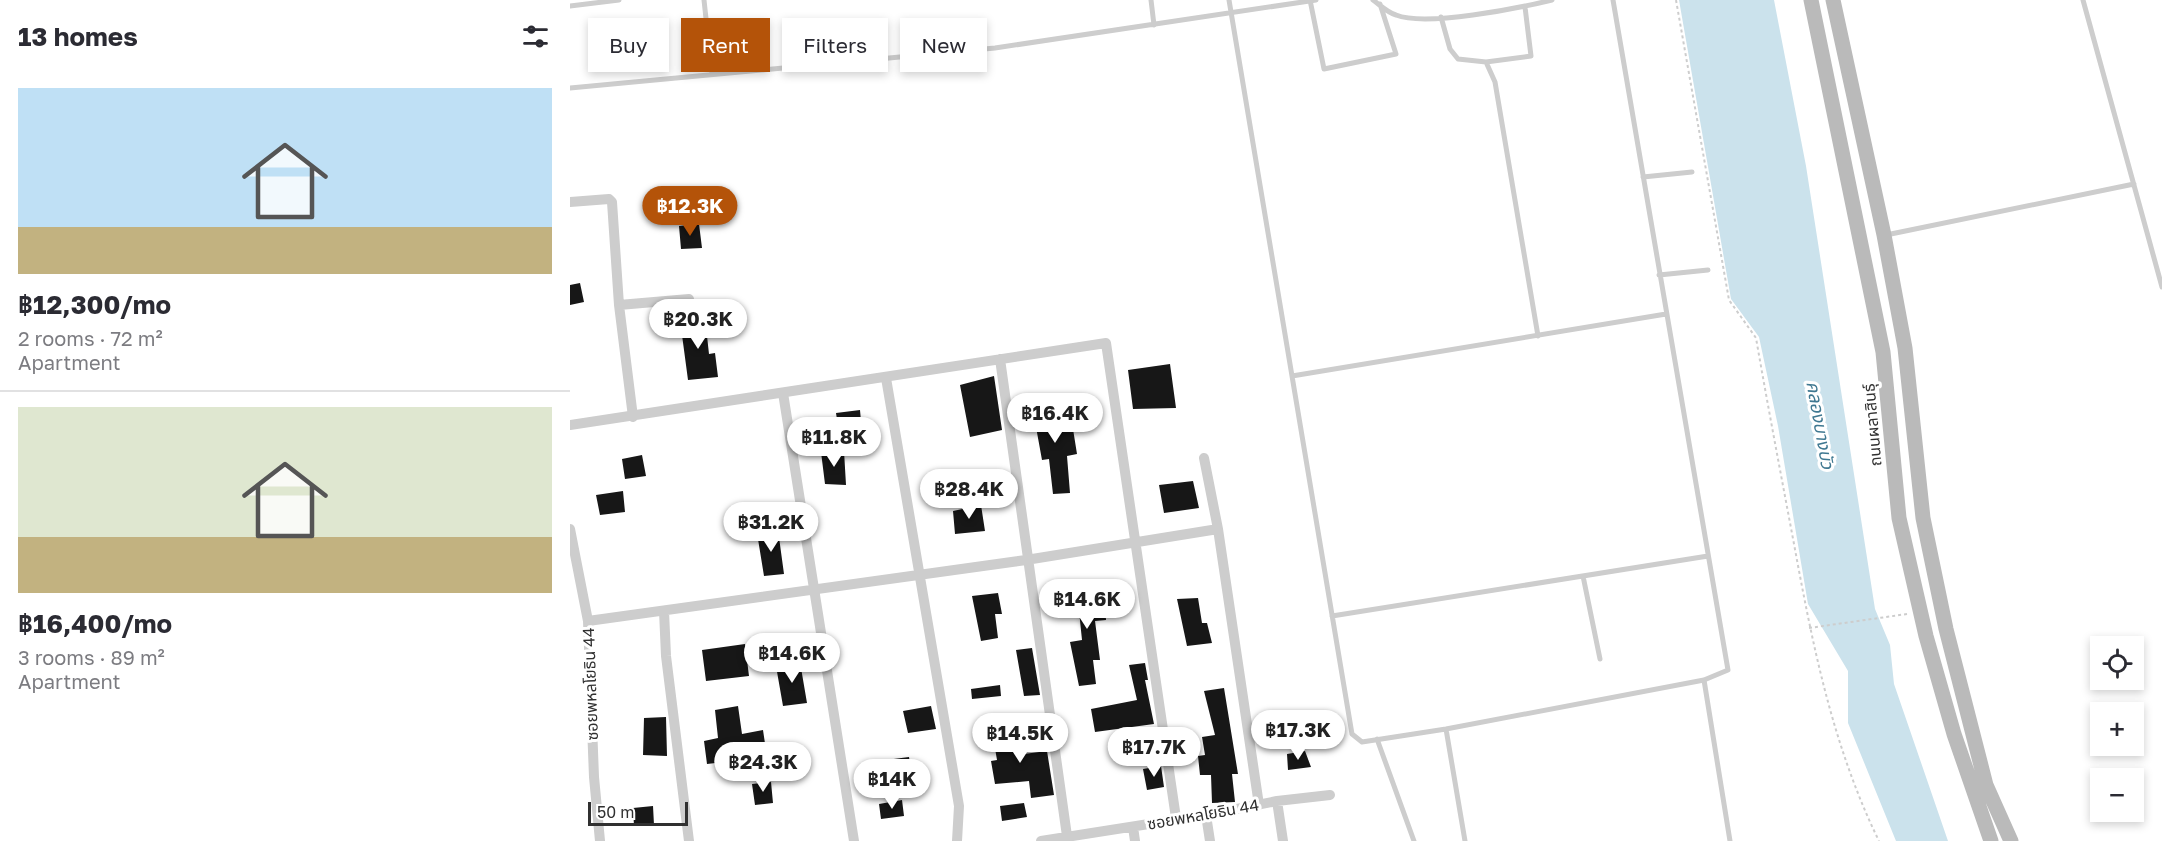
<!DOCTYPE html>
<meta charset="utf-8">
<style>
:root{--surface:#fff;--page:#f7f7f7;--text:#2b2b33;--muted:#7c7c81;--line:#e1e1e2;--accent:#b45309}
body{margin:0;font-family:"Golos Text","Noto Sans Thai",sans-serif;background:var(--page);color:var(--text);height:100vh;display:flex;flex-direction:column;font-size:22px;white-space:nowrap}
*{box-sizing:border-box;margin:0}
p{font-size:20px;color:var(--muted)}
.icon{flex:none;width:33px;height:33px;fill:none;stroke:currentColor;stroke-width:2;stroke-linecap:round;stroke-linejoin:round}
.map{position:relative;flex:1;overflow:hidden}
.details{display:flex;flex-direction:column;background:var(--surface);width:570px}
.details>*{flex:none}
.banner{position:absolute;left:18px;top:18px;width:570px;height:54px;display:flex;gap:12px}
.buttons{position:absolute;left:1520px;top:636px;display:grid;gap:12px}
.buttons a{display:grid;place-items:center;width:54px;height:54px;border-radius:0px;background:var(--surface);box-shadow:0 3px 9px #0003;font-size:30px}
.scale{position:absolute;left:18px;bottom:15px;width:100px;box-sizing:border-box;padding-left:6px;border:3px solid #303030;border-top:0;font-size:16px;line-height:21px;white-space:nowrap;color:#303030;-webkit-text-stroke:4px #fff;paint-order:stroke}
.price{position:absolute;translate:-50% -51px;padding:0 14px;border-radius:21px;background:#fff;color:#222;font-size:20px;line-height:39px;filter:drop-shadow(0 2px 3px #0008)}
.price::after{content:'';position:absolute;left:50%;top:36px;width:18px;height:14px;margin-left:-9px;background:inherit;clip-path:polygon(0 0,100% 0,50% 100%)}
.price.current{background:var(--accent);color:#fff}
ul{padding:0;list-style:none}
li{display:grid;align-content:center;gap:12px;height:318px;padding:0 18px}
li+li{border-top:2px solid var(--line)}
li span{display:grid;place-items:center;height:186px;border-radius:0px;color:#555}
li>.icon{margin-inline-start:auto}
span .icon{width:108px;height:108px;fill:#fffc;stroke-width:1}
li b{font-size:26px}
h2{display:flex;justify-content:space-between;align-items:center;height:72px;padding:0 18px;font-size:26px}
.tag{padding:0 21px;border-radius:0px;background:var(--surface);box-shadow:0 3px 9px #0003;font-size:21px;line-height:54px}
.tag.current{background:var(--accent);color:#fff}
main{display:flex;flex:1;min-height:0}
.map>svg:first-child{display:block}
.water{fill:#cbe2ec}
.building{fill:#171717}
.lines{fill:none;stroke-linecap:round;stroke-linejoin:round}
.path{stroke:#cdcdcd;stroke-width:2;stroke-dasharray:3 3;stroke-linecap:butt}
.service{stroke:#cdcdcd;stroke-width:5}
.minor{stroke:#cdcdcd;stroke-width:10}
.secondary{stroke:#bababa;stroke-width:15}
.labels{text-anchor:middle;stroke-width:6;stroke-linejoin:round;paint-order:stroke}
.street-label{font-size:16px;fill:#303030;stroke:#fff}
.water-label{font-size:18px;font-style:italic;fill:#3f7891;stroke:#fff}
</style>
<main>
<section class="details">
<h2>13 homes<svg class="icon" aria-label="filters" viewBox="0 0 24 24"><path d="M4 7h16M4 17h16"/><circle cx="9" cy="7" r="2"/><circle cx="15" cy="17" r="2"/></svg></h2>
<ul>
<li><span style="background:linear-gradient(#bfe0f5 75%,#c2b280 0)"><svg class="icon" aria-label="home" viewBox="0 0 24 24"><path d="M3 11l9-7 9 7M6 9v11h12V9"/></svg></span><div><b>฿12,300/mo</b><p>2 rooms · 72 m²</p><p>Apartment</p></div></li>
<li><span style="background:linear-gradient(#dfe7d0 70%,#c2b280 0)"><svg class="icon" aria-label="home" viewBox="0 0 24 24"><path d="M3 11l9-7 9 7M6 9v11h12V9"/></svg></span><div><b>฿16,400/mo</b><p>3 rooms · 89 m²</p><p>Apartment</p></div></li>
</ul>
</section>
<div class="map">
<svg width="1592" height="841" viewBox="0 0 1592 841">
<rect width="100%" height="100%" fill="#fff"/>
<path class="water" d="M1109,0H1204L1236,166L1305,609L1320,645L1324,684L1378,841H1326L1278,723V671L1238,604L1208,426L1189,337L1161,299Z"/>
<path class="building" d="M129,224L132,248L111,249L109,226Z
M10,283L14,302L0,305V285Z
M135,318L139,354L145,353L148,377L118,380L110,320Z
M600,364L606,408L563,409L558,370Z
M424,376L432,430L400,437L390,385Z
M487,401L493,431L503,429L507,454L497,456L500,493L483,494L479,459L472,460L462,405Z
M290,410L293,443L271,445L266,413Z
M274,451L276,485L255,484L251,452Z
M72,455L76,476L55,479L52,459Z
M623,481L629,508L594,513L589,485Z
M53,491L55,512L30,515L26,495Z
M411,505L415,531L385,534L383,511Z
M208,530L214,574L194,576L187,533Z
M526,579L530,605L535,604L536,620L525,621L530,660H523L526,684L509,686L500,642L512,640L508,601H504L501,583Z
M428,593L432,614H425L428,638L411,641L402,596Z
M628,598L632,623H637L642,643L617,646L607,599Z
M175,644L179,676L136,681L132,650Z
M462,648L470,695L454,696L446,650Z
M230,662L237,703L213,706L206,666Z
M575,663L578,680H575L584,724L525,732L521,709L567,700L559,665Z
M430,685L431,696L402,699L401,689Z
M654,688L668,774H662L665,802L642,803L641,775H630L628,756L635,755L632,737L645,735L634,691Z
M168,706L172,734L193,730L197,757L137,764L134,741L148,738L145,710Z
M361,706L366,729L338,733L333,711Z
M96,717L97,756L73,755L74,718Z
M441,724L445,755L477,751L484,795L461,798L459,781L425,784L421,761L427,760L421,725Z
M735,751L741,767L718,770L717,754Z
M339,757L342,776L319,779L316,760Z
M591,766L594,787L577,790L573,769Z
M201,782L203,803L185,805L182,784Z
M332,800L334,816L311,819L309,804Z
M454,803L457,817L432,821L430,806Z
M83,806L84,825L64,826L63,808Z"/>
<g class="lines">
<path class="path" d="M1106,0L1159,300L1186,338C1198,407 1211,475 1224,544C1243,647 1263,747 1309,841
M1239,628L1337,614"/>
<path class="service" d="M134,0L142,74
M581,0L584,25
M659,0L782,734L792,742L876,729L1134,680L1158,670L1043,0
M740,0L754,69L826,54L810,4
M803,0C810,5 818,13 826,15C856,27 949,8 982,0
M1513,0L1592,287
M0,6L49,0
M871,17L880,49L888,59L916,62L961,56L955,7
M916,62L925,82L968,336
M0,88L425,48L746,0
M1073,177L1122,172
M1316,235L1564,184
M1089,275L1138,270
M722,376L1096,314
M1013,576L1030,659
M762,616L1138,556
M1134,680L1160,841
M876,729L895,841
M807,739L844,841"/>
<path class="minor" d="M0,202L39,199L42,202L49,305L63,417
M49,305L119,299
M430,359L497,836
M316,378L389,806L387,841
M213,393L284,841
M0,425L536,343L606,818
M634,458L648,529
M0,529L18,621L24,777L30,841
M94,611L96,656L119,841
M18,621L456,560L648,529L689,805
M707,801L713,841
M636,815L640,841
M563,827L565,841
M471,841L636,815L707,801L760,795"/>
<path class="secondary" d="M1241,0L1313,352L1329,518L1356,636L1384,734L1421,841
M1263,0L1314,235L1335,348L1353,518L1376,629L1416,785L1441,841"/>
</g>
<g class="labels">
<g class="street-label">
<text transform="translate(1302 425) rotate(-95)" y="6">ถนนผลาสินธุ์</text>
<text transform="translate(20 684) rotate(-92)" y="6">ซอยพหลโยธิน 44</text>
<text transform="translate(633 814) rotate(-10)" y="6">ซอยพหลโยธิน 44</text>
</g>
<g class="water-label">
<text transform="translate(1250 425) rotate(80)" y="6">คลองบางบัว</text>
</g>
</g>
</svg>
<div class="buttons">
<a><svg class="icon" aria-label="locate" viewBox="0 0 24 24"><circle cx="12" cy="12" r="6"/><path d="M12 2v4M12 18v4M2 12h4M18 12h4"/></svg></a>
<a>+</a>
<a>−</a>
</div>
<div class="scale">50 m</div>
<b class="price current" style="left:120px;top:237px">฿12.3K</b>
<b class="price" style="left:128px;top:350px">฿20.3K</b>
<b class="price" style="left:485px;top:444px">฿16.4K</b>
<b class="price" style="left:264px;top:468px">฿11.8K</b>
<b class="price" style="left:399px;top:520px">฿28.4K</b>
<b class="price" style="left:201px;top:553px">฿31.2K</b>
<b class="price" style="left:517px;top:630px">฿14.6K</b>
<b class="price" style="left:222px;top:684px">฿14.6K</b>
<b class="price" style="left:728px;top:761px">฿17.3K</b>
<b class="price" style="left:450px;top:764px">฿14.5K</b>
<b class="price" style="left:584px;top:778px">฿17.7K</b>
<b class="price" style="left:193px;top:793px">฿24.3K</b>
<b class="price" style="left:322px;top:810px">฿14K</b>
<div class="banner">
<a class="tag">Buy</a>
<a class="tag current">Rent</a>
<a class="tag">Filters</a>
<a class="tag">New</a>
</div>
</div>
</main>
